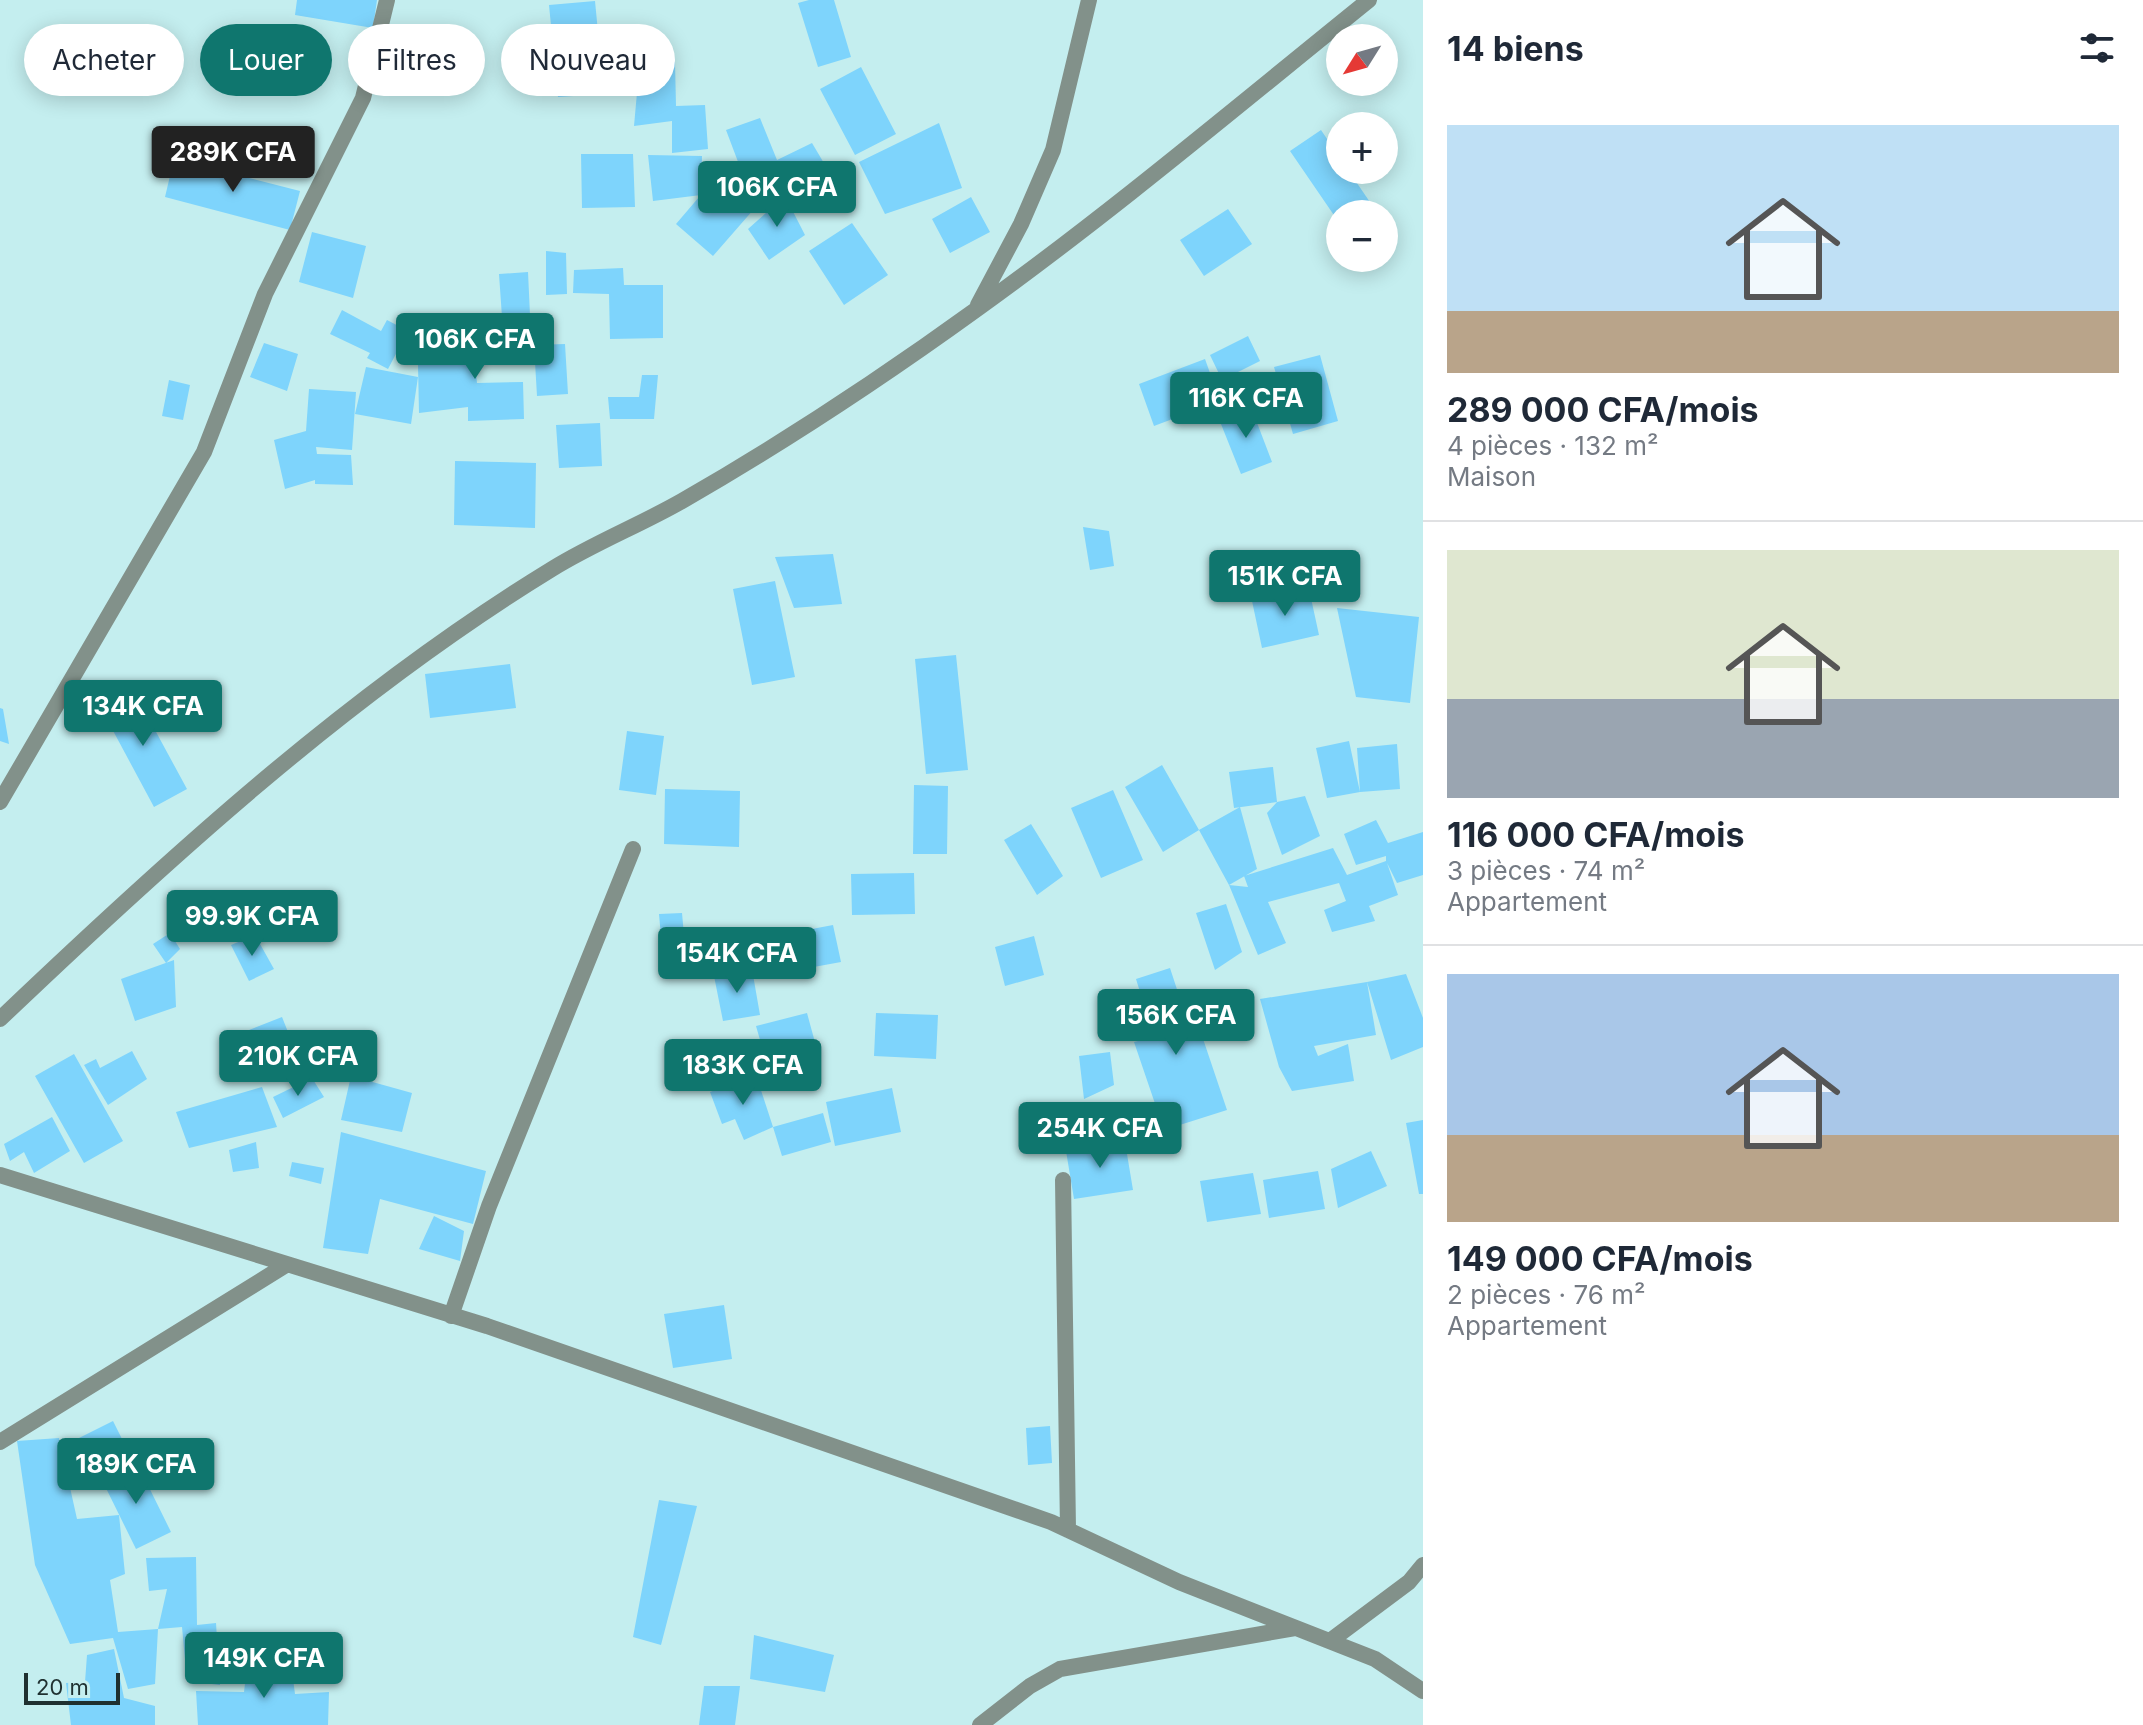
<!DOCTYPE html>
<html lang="fr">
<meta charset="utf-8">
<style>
:root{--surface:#fff;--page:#f6f6f7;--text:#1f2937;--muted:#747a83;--line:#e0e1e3;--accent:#0f766e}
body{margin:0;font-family:Inter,sans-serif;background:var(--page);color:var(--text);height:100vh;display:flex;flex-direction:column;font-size:30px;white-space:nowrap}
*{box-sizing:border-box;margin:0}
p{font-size:26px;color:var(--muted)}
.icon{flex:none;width:44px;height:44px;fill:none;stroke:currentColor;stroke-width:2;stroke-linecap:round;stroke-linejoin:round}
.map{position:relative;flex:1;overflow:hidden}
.side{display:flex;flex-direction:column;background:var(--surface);width:720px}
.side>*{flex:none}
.guide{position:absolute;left:24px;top:24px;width:760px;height:72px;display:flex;gap:16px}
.needle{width:52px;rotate:233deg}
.tools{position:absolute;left:1326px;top:24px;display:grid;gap:16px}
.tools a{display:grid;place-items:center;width:72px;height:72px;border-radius:50%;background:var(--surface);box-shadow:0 4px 20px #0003;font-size:40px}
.scale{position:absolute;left:24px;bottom:20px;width:96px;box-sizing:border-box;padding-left:8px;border:4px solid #1f3030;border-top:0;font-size:22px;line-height:28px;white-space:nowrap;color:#1f3030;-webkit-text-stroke:6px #c4eeef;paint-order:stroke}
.price{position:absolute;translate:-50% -68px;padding:0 18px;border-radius:8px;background:var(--accent);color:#fff;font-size:26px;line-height:52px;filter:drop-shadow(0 2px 4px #0008)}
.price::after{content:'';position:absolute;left:50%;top:48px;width:24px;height:18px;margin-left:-12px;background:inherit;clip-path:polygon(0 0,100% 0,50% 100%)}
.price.current{background:#222;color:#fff}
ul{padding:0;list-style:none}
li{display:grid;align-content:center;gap:16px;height:424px;padding:0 24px}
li+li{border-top:2px solid var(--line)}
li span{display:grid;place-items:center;height:248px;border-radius:0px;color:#555}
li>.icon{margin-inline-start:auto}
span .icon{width:144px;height:144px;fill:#fffc;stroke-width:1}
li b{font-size:34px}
h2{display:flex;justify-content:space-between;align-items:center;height:96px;padding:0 24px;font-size:34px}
.chip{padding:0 28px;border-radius:36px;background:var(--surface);box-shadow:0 4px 20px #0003;font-size:28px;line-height:72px}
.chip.current{background:var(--accent);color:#fff}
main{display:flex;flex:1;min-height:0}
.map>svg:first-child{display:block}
.building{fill:#7ed4fc}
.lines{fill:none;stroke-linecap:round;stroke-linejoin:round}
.street{stroke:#82918a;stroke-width:16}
</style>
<main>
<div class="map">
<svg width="1423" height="1725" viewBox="0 0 1423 1725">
<rect width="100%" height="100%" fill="#c4eeef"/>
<path class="building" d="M297,0H377L373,28L295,15Z
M809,0H834L851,57L818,67L798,3Z
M595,1L604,94L558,97L549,5Z
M640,59L675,62L676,106L705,105L708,149L672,153V121L634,126Z
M861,67L896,134L855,155L820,89Z
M760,118L777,160L812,143L831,175L789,193L779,177L743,175L726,130Z
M939,123L962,188L885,214L859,162Z
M1321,130L1340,158V170H1348L1374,208L1366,214H1340V224L1290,151Z
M581,154H633L635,207L582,208Z
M648,155L702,156L701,195L653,201Z
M174,159L300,191L290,230L165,197Z
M723,169L761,201L713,256L676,224Z
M785,196L805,235L769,260L748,229Z
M971,197L990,232L950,253L932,219Z
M1228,209L1252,244L1204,276L1180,240Z
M852,223L888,275L844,305L809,251Z
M312,232L366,246L353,298L299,282Z
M546,251L566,253L567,294L546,295Z
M623,268L624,285H663V338L610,339L609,294L573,293L574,270Z
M528,272L530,315L502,317L499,274Z
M342,310L381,331L387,320L408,331L388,369L367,358L370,353L330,334Z
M421,318L447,324L443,347L420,341Z
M519,330L522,362L475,363L477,383L523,382L524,419L468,421V407L419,413L418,365L469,359V336Z
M1248,336L1260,361L1222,380L1210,355Z
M264,343L298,354L287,391L250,377Z
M565,344L568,394L537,396L534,345Z
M1320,355L1338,421L1293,434L1274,367Z
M1205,359L1220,401L1154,426L1139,384Z
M366,367L418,377L411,424L355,414Z
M642,375H658L654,419H610L608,397H639Z
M169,380L190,385L183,420L162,416Z
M309,389L356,392L352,450L316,447L317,454L351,455L353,485L315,484V480L285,489L274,440L306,431Z
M1251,407L1272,462L1241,474L1219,419Z
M600,423L602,466L559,468L556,425Z
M455,461L536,463L535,528L454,525Z
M1083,527L1109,531L1114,566L1090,570Z
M833,554L842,604L794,608L775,557Z
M775,581L795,677L752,685L733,589Z
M1309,589L1319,635L1262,648L1252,601Z
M1337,608L1419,617L1410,703L1356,697Z
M956,655L968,770L926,774L915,659Z
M510,664L516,708L430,718L425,674Z
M136,695L187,789L154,807L96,699Z
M0,708L3,709L9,744L0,741Z
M627,731L664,736L656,795L619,790Z
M1349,741L1360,792L1327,798L1316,748Z
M1397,744L1400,789L1360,792L1357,748Z
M1162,765L1199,830L1163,852L1125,787Z
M1273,767L1277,802L1234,808L1229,772Z
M914,785L948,786L947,854H913Z
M665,789L740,791L739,847L664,844Z
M1113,790L1143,860L1101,878L1071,808Z
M1305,796L1320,836L1282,855L1267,813L1277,802Z
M1240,807L1257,869L1229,885L1199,830Z
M1376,820L1388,843L1423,832V875L1397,883L1387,863L1398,895L1369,906L1375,921L1332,932L1324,910L1346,901L1339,883L1268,902L1286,943L1258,955L1229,885L1248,887L1244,876L1333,848L1347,875L1386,861V856L1356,865L1344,834Z
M1031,824L1063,876L1037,895L1004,840Z
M914,873L915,914L852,915L851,874Z
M1226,904L1242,952L1215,970L1196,913Z
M682,913L685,946L662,948L659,914Z
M833,925L841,962L781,973L775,936Z
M170,933L180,949L166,963L153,944Z
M255,935L274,969L249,981L231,945Z
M1034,936L1044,975L1005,986L995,947Z
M174,960L176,1007L135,1021L121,979Z
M1170,968L1189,1026L1197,1021L1227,1110L1164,1130L1134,1042L1154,1037L1136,979Z
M752,969L760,1015L723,1021L714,976Z
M1406,974L1423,1018V1047L1391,1060L1367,982Z
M1367,982L1376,1035L1314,1046L1318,1056L1348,1044L1354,1081L1292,1091L1279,1067L1260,999Z
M807,1013L819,1057L769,1071L756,1026Z
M876,1013L938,1015L936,1059L874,1056Z
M282,1017L292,1042L249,1062L239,1034Z
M132,1051L147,1079L108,1105L84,1065L96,1059L100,1068Z
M1110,1052L1114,1085L1084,1099L1079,1056Z
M74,1054L123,1141L84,1163L35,1076Z
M756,1075L773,1127L744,1140L735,1119L722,1124L710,1092Z
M351,1076L412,1093L402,1132L341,1120Z
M312,1078L324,1097L283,1118L273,1097Z
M262,1087L277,1127L189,1148L176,1112Z
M892,1088L901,1132L835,1146L826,1102Z
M823,1113L831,1142L782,1156L773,1127Z
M52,1117L70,1151L34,1173L24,1152L10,1161L4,1144Z
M1423,1120V1194H1419L1406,1123Z
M341,1132L486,1171L473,1224L380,1199L368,1254L323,1248Z
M256,1142L259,1168L233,1172L229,1150Z
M1125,1142L1133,1190L1074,1199L1066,1151Z
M1371,1151L1387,1186L1338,1208L1331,1169Z
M292,1162L324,1168L321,1184L289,1176Z
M1318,1171L1325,1209L1269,1218L1263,1180Z
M1253,1173L1261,1214L1207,1222L1200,1181Z
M434,1216L464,1231L460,1261L419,1249Z
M724,1305L732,1359L673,1368L664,1314Z
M113,1421L132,1459L97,1475L79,1438Z
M1050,1426L1052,1463L1028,1465L1026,1428Z
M59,1438L77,1519L119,1515L125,1574L110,1580L118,1632L158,1629L155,1684L128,1689L113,1638L70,1644L35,1565L17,1441Z
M137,1463L171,1532L136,1549L102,1480Z
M659,1500L697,1506L661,1645L633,1637Z
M196,1557L197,1625L216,1623L220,1685L187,1681L182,1627L158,1629L167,1589L149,1591L146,1558Z
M754,1635L834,1655L825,1692L750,1679Z
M114,1649L124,1698L155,1706V1725H71L66,1683L85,1682L87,1655Z
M248,1658L291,1663L295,1694L329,1692L328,1725H198L196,1691L244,1692Z
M704,1686H740L735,1725H699Z"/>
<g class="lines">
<path class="street" d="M978,305L1021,224L1053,150L1089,0
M0,802L204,452L265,294L363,98L387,0
M0,1019C170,857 351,692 552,569C594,543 640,525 682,501C783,443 883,377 977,309C1112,212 1240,104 1369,0
M0,1175L487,1326L1051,1522L1179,1582L1375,1659L1423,1691
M1063,1180L1068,1530
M451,1316L489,1206L633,849
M0,1442L286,1265
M1330,1641L1409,1582L1423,1565
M980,1725L1030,1686L1060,1669L1295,1628"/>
</g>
</svg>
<div class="tools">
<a><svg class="needle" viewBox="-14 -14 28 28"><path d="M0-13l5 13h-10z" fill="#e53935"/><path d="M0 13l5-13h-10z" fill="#747a83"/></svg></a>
<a>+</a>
<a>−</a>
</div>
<div class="scale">20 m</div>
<b class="price current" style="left:233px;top:194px">289K CFA</b>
<b class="price" style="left:777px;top:229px">106K CFA</b>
<b class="price" style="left:475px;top:381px">106K CFA</b>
<b class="price" style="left:1246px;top:440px">116K CFA</b>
<b class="price" style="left:1285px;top:618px">151K CFA</b>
<b class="price" style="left:143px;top:748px">134K CFA</b>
<b class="price" style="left:252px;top:958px">99.9K CFA</b>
<b class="price" style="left:737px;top:995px">154K CFA</b>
<b class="price" style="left:1176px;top:1057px">156K CFA</b>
<b class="price" style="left:298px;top:1098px">210K CFA</b>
<b class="price" style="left:743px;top:1107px">183K CFA</b>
<b class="price" style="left:1100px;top:1170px">254K CFA</b>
<b class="price" style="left:136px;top:1506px">189K CFA</b>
<b class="price" style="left:264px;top:1700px">149K CFA</b>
<div class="guide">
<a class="chip">Acheter</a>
<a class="chip current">Louer</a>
<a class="chip">Filtres</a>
<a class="chip">Nouveau</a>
</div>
</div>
<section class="side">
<h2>14 biens<svg class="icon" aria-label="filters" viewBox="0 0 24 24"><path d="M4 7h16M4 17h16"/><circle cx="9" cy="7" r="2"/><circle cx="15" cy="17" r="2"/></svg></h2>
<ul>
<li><span style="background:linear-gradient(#bfe0f5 75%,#b9a48a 0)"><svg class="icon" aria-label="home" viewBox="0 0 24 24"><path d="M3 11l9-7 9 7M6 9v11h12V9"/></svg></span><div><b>289 000 CFA/mois</b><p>4 pièces · 132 m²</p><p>Maison</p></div></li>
<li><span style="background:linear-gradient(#dfe7d0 60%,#9aa5b1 0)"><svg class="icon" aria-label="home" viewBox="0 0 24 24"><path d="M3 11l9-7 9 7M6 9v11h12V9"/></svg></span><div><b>116 000 CFA/mois</b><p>3 pièces · 74 m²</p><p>Appartement</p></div></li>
<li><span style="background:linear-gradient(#a9c7e8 65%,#b9a48a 0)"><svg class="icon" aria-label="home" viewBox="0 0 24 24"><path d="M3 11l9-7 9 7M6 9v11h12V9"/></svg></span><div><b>149 000 CFA/mois</b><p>2 pièces · 76 m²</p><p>Appartement</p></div></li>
</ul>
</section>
</main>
